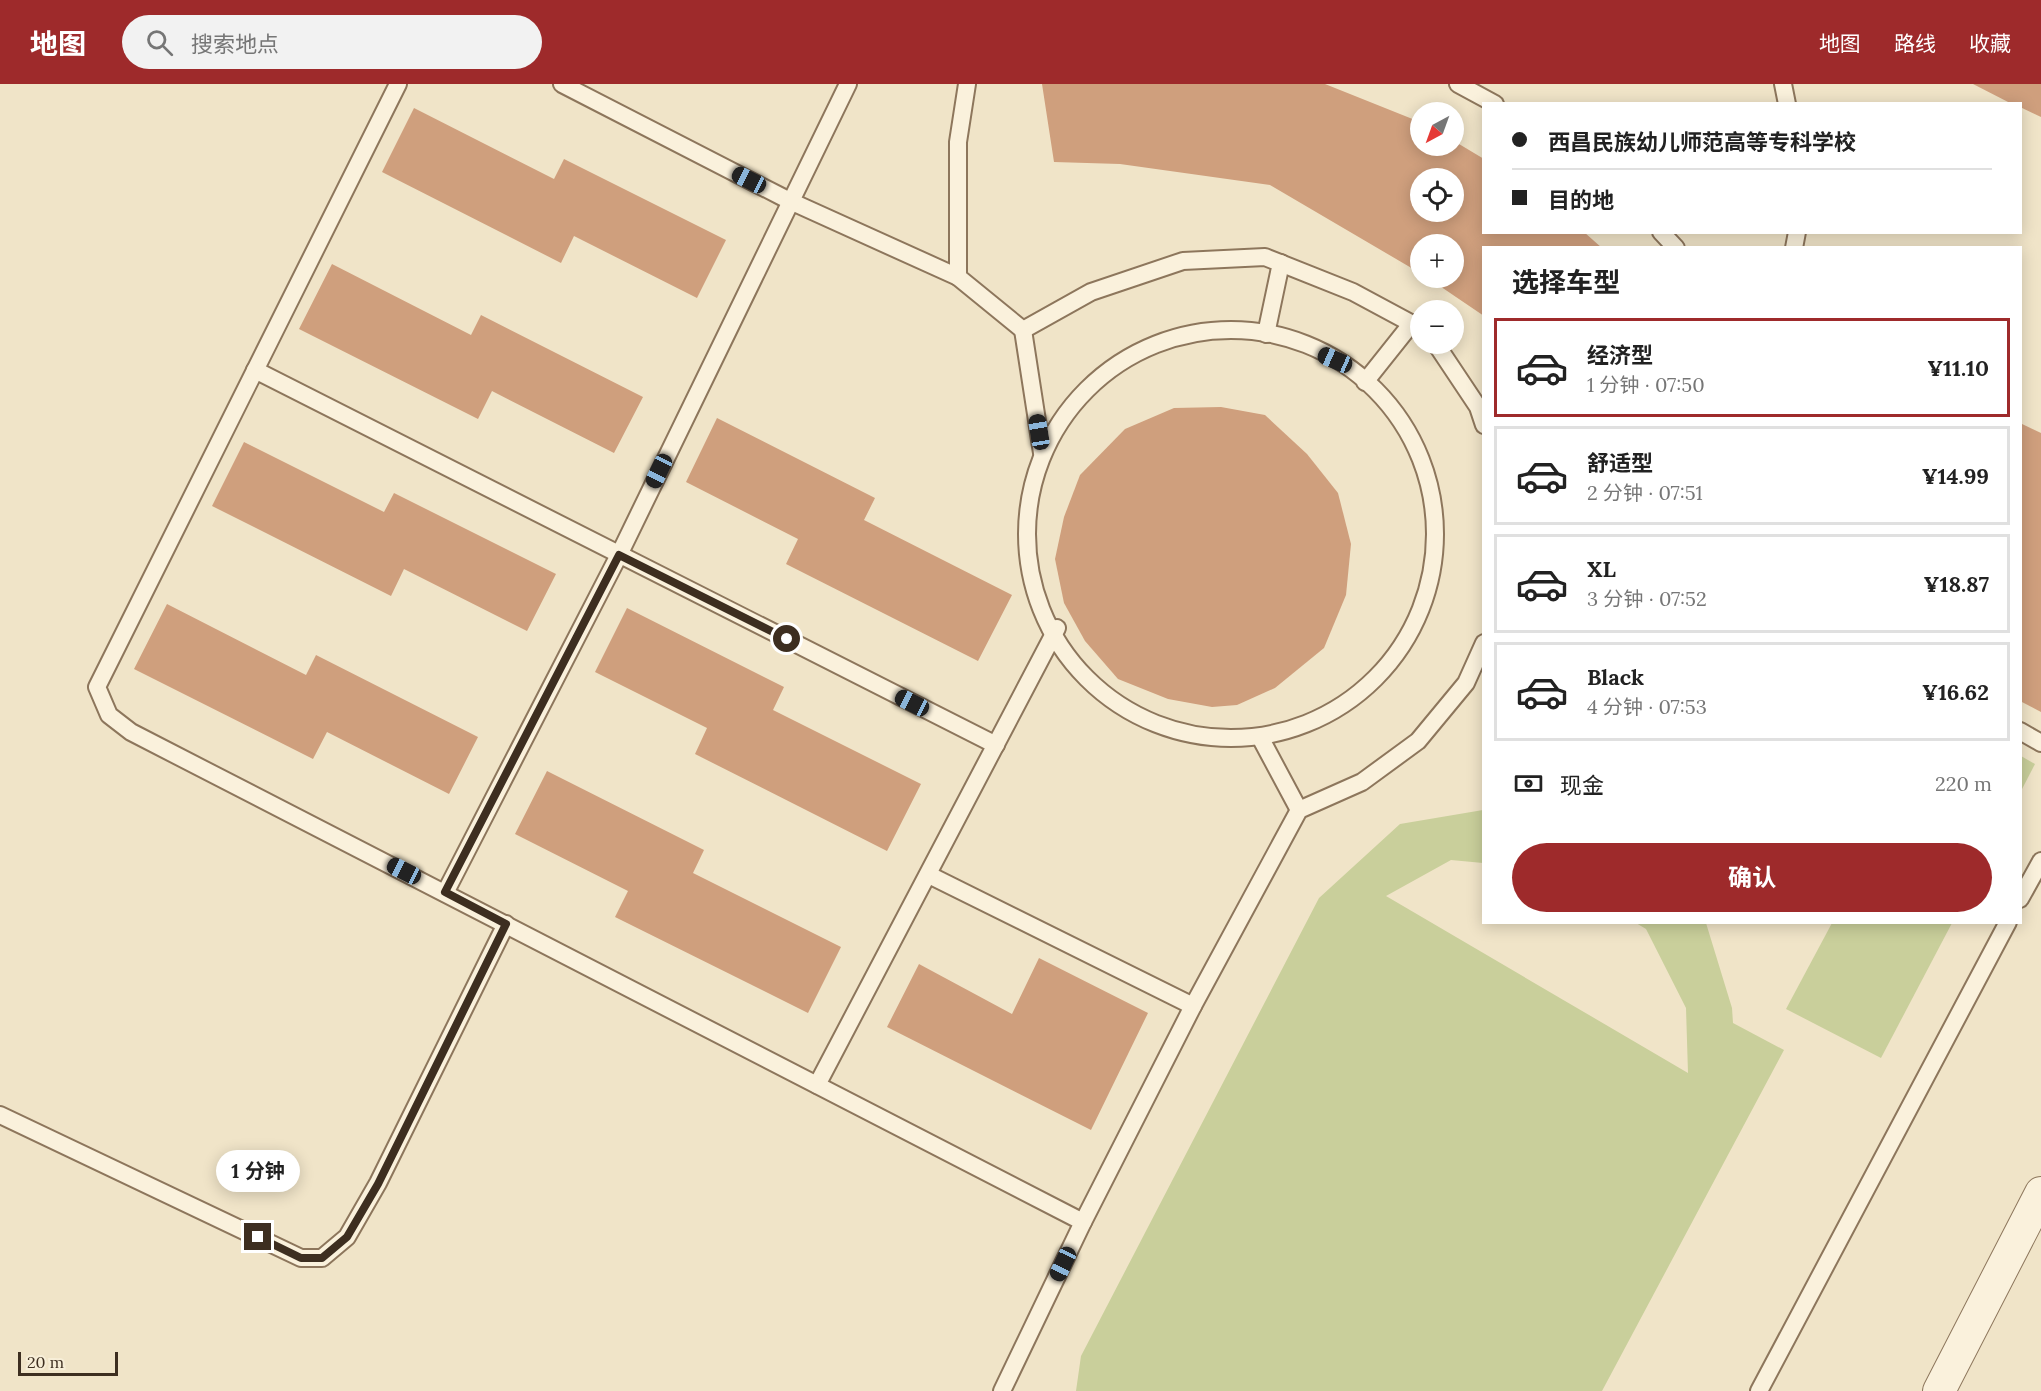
<!DOCTYPE html>
<html lang="zh">
<head>
<meta charset="utf-8">
<style>
  body { margin:0; font-family:Lora,"Noto Sans SC",serif; background:#f2f2f2; color:#222; height:100vh; display:flex; flex-direction:column; font-size:22px; white-space:nowrap }
  * { box-sizing:border-box; margin:0 }
  p { font-size:20px; color:#767676 }
  .icon { flex:none; width:33px; height:33px; fill:none; stroke:currentColor; stroke-width:2; stroke-linecap:round; stroke-linejoin:round }
  .map { position:relative; flex:1; overflow:hidden }
  .panel { position:absolute; left:1482px; top:162px; width:540px; height:678px; display:flex; flex-direction:column; background:#fff; border-radius:0px; box-shadow:0 3px 15px #0003 }
  .panel>* { flex:none }
  .banner { position:absolute; left:1482px; top:18px; width:540px; height:132px; border-radius:0px; box-shadow:0 3px 15px #0003; display:grid; align-content:center; height:132px; padding:0 30px; background:#fff }
  .needle { width:39px; rotate:221deg }
  .buttons { position:absolute; left:1410px; top:18px; display:grid; gap:12px }
  .buttons a { display:grid; place-items:center; width:54px; height:54px; border-radius:50%; background:#fff; box-shadow:0 3px 15px #0003; font-size:30px }
  .scale { position:absolute; left:18px; bottom:15px; width:100px; box-sizing:border-box; padding-left:6px; border:3px solid #3d2e20; border-top:0; font-size:16px; line-height:21px; white-space:nowrap; color:#3d2e20; -webkit-text-stroke:4px #f7eed8; paint-order:stroke }
  .end { position:absolute; width:27px; height:27px; margin:-14px; border:8px solid #3d2e20; background:#fff; box-shadow:0 0 0 3px #fff }
  .from { border-radius:50% }
  .bubble { position:absolute; height:42px; border-radius:21px; background:#fff; box-shadow:0 3px 15px #0003; font-size:20px; font-weight:700; line-height:42px; text-align:center }
  .car { position:absolute; width:18px; height:36px; margin:-18px -9px; border-radius:8px; box-shadow:0 0 4px 2px #0007; background:linear-gradient(#222 24%,#8ab4d8 0 40%,#222 0 76%,#8ab4d8 0 86%,#222 0) }
  .banner b { display:flex; align-items:center; gap:21px; height:57px; font-size:22px }
  .banner b+b { border-top:2px solid #e0e0e0 }
  .banner i { width:15px; height:15px; background:#222 }
  ul { padding:0; list-style:none }
  li { display:flex; align-items:center; gap:18px; height:99px; margin:0 12px 9px; padding:0 18px; border:3px solid #e0e0e0; border-radius:0px }
  li div { flex:1 }
  li b { display:block; font-size:22px }
  li em { font-style:normal; font-weight:700 }
  li.selected { border-color:#9e2a2b }
  li>.icon { width:54px; height:54px; stroke-width:1.5 }
  h2 { padding:0 30px; font-size:27px; line-height:72px }
  .pay { display:flex; align-items:center; gap:15px; height:66px; padding:0 30px; font-size:22px }
  .pay p { margin-inline-start:auto }
  .cta { display:flex; gap:12px; margin-top:auto; padding:12px 30px }
  .cta a { flex:1; height:69px; border-radius:36px; background:#9e2a2b; color:#fff; font-size:24px; font-weight:700; line-height:69px; text-align:center }
  header { display:flex; align-items:center; gap:36px; box-sizing:border-box; height:84px; padding:0 30px; background:#9e2a2b; color:#fff }
  header strong { font-size:28px }
  nav { display:flex; gap:33px; margin-inline-start:auto; font-size:21px }
  .search { width:420px; height:54px; background:#f2f2f2; display:flex; align-items:center; gap:15px; box-sizing:border-box; padding:0 21px; border-radius:33px; color:#767676; font-size:22px }
  .map>svg:first-child { display:block }
</style>
</head>
<body>
<header>
<strong>地图</strong>
<div class="search"><svg class="icon" aria-label="search" viewBox="0 0 24 24"><circle cx="10" cy="10" r="6"/><path d="M15 15l6 6"/></svg>搜索地点</div>
<nav><a>地图</a><a>路线</a><a>收藏</a></nav>
</header>
<div class="map">
<svg width="2041" height="1307" viewBox="0 0 2041 1307">
  <rect width="100%" height="100%" fill="#f0e4c8"/>
  <g fill="#c9cf9b">
    <path d="M2021 672 2035 680 2021 707Z"/>
    <path d="M1483 726V779L1451 776 1386 812 1688 989 1686 924 1646 845 1636 839H1706L1732 924 1733 939 1784 966 1602 1307H1076L1081 1272 1319 814 1400 740Z"/>
    <path d="M1832 839H1952L1881 974 1786 925Z"/>
  </g>
  <g fill="#cf9f7d" fill-rule="evenodd">
    <path d="M1042 0H1325L1420 38V62H1454V57L1484 75V148H1584L1602 164H1484V232L1428 194H1454V160H1420V189L1270 101 1120 80 1054 78ZM1420 94H1454V128H1420Z"/>
    <path d="M1973 0H2041V33L2020 23V20H2012Z"/>
    <path d="M414 24 554 95 564 75 726 156 697 214 574 152 561 179 382 88Z"/>
    <path d="M332 180 471 251 481 231 643 313 614 369 492 307 478 335 299 245Z"/>
    <path d="M1221 323 1265 331 1307 370 1338 409 1351 460 1346 511 1324 564 1275 604 1237 621 1212 623 1168 615 1118 595 1085 557 1064 519 1055 475 1064 433 1080 391 1125 345 1174 324Z"/>
    <path d="M717 334 875 414 864 436 1012 511 978 577 786 480 798 455 686 398Z"/>
    <path d="M2020 339 2041 349V628L2020 617Z"/>
    <path d="M244 358 384 428 394 409 556 490 527 547 404 485 391 512 212 422Z"/>
    <path d="M167 520 306 591 316 571 478 653 449 710 327 648 313 675 134 585Z"/>
    <path d="M627 524 784 603 773 626 921 700 887 767 695 670 707 644 595 588Z"/>
    <path d="M547 687 704 766 693 789 841 863 808 929 615 833 628 807 515 750Z"/>
    <path d="M1039 874 1148 929 1091 1046 887 943 919 880 1012 930Z"/>
  </g>
  <g fill="none" stroke-linecap="round" stroke-linejoin="round">
    <g stroke="#8d765c" stroke-width="20">
      <g id="lane">
        <path d="M398 0 97 603 109 631 131 648 1083 1138"/>
        <path d="M562 0 790 117 958 193"/>
        <path d="M967 0 958 58V193L1023 246 1091 208 1183 177 1265 173 1353 208 1420 244"/>
        <path d="M1458 0 1495 20"/>
        <path d="M1783 0 1787 20"/>
        <path d="M1661 148 1676 164"/>
        <path d="M1794 164 1797 148"/>
        <circle cx="1231" cy="450" r="204"/>
        <path d="M1023 246 1042 369"/>
        <path d="M1266 250 1281 179"/>
        <path d="M1436 260 1478 323 1484 341"/>
        <path d="M255 286 996 661"/>
        <path d="M1365 298 1412 239"/>
        <path d="M2020 647 2041 659"/>
        <path d="M1261 655 1299 726"/>
        <path d="M929 791 1193 922"/>
        <path d="M445 809 619 471 848 0"/>
        <path d="M2020 815 2041 777"/>
        <path d="M817 1001 1057 544"/>
        <path d="M0 1031 301 1174H322L347 1153 378 1099 506 840"/>
        <path d="M1002 1307 1083 1138 1193 922 1299 726 1362 698 1418 657 1466 599 1484 559"/>
        <path d="M1759 1307 2008 838"/>
      </g>
    </g>
    <g stroke="#8d765c" stroke-width="34">
      <path id="street" d="M1939 1307 2041 1109"/>
    </g>
    <use href="#lane" stroke="#faf1dc" stroke-width="16"/>
    <use href="#street" stroke="#faf1dc" stroke-width="32"/>
  </g>
  <g fill="none" stroke-linecap="round" stroke-linejoin="round">
    <path stroke="#3d2e20" stroke-width="8" d="M258 1153 301 1174H322L347 1153 378 1100 506 840 445 808 619 471 787 555"/>
  </g>
</svg>
<div class="buttons">
<a><svg class="needle" viewBox="-14 -14 28 28"><path d="M0-13l5 13h-10z" fill="#e53935"/><path d="M0 13l5-13h-10z" fill="#767676"/></svg></a>
<a><svg class="icon" aria-label="locate" viewBox="0 0 24 24"><circle cx="12" cy="12" r="6"/><path d="M12 2v4M12 18v4M2 12h4M18 12h4"/></svg></a>
<a>+</a>
<a>−</a>
</div>
<div class="scale">20 m</div>
<i class="end from" style="left:787px;top:555px"></i>
<i class="end" style="left:258px;top:1153px"></i>
<div class="bubble" style="left:216px;top:1066px;width:84px">1 分钟</div>
<i class="car" style="left:749px;top:96px;rotate:297deg"></i>
<i class="car" style="left:1335px;top:276px;rotate:294deg"></i>
<i class="car" style="left:1039px;top:348px;rotate:351deg"></i>
<i class="car" style="left:659px;top:387px;rotate:206deg"></i>
<i class="car" style="left:912px;top:619px;rotate:297deg"></i>
<i class="car" style="left:404px;top:787px;rotate:297deg"></i>
<i class="car" style="left:1063px;top:1180px;rotate:205deg"></i>
<div class="banner">
<b><i class="from"></i>西昌民族幼儿师范高等专科学校</b>
<b><i></i>目的地</b>
</div>
<section class="panel">
<h2>选择车型</h2>
<ul>
<li class="selected"><svg class="icon" aria-label="car" viewBox="0 0 24 24"><path d="M5 17H2v-5l4-1 3-4h7l3 4 3 1v5h-3M9 17h6M6 11h13"/><circle cx="7" cy="17" r="2"/><circle cx="17" cy="17" r="2"/></svg><div><b>经济型</b><p>1 分钟 · 07:50</p></div><em>¥11.10</em></li>
<li><svg class="icon" aria-label="car" viewBox="0 0 24 24"><path d="M5 17H2v-5l4-1 3-4h7l3 4 3 1v5h-3M9 17h6M6 11h13"/><circle cx="7" cy="17" r="2"/><circle cx="17" cy="17" r="2"/></svg><div><b>舒适型</b><p>2 分钟 · 07:51</p></div><em>¥14.99</em></li>
<li><svg class="icon" aria-label="car" viewBox="0 0 24 24"><path d="M5 17H2v-5l4-1 3-4h7l3 4 3 1v5h-3M9 17h6M6 11h13"/><circle cx="7" cy="17" r="2"/><circle cx="17" cy="17" r="2"/></svg><div><b>XL</b><p>3 分钟 · 07:52</p></div><em>¥18.87</em></li>
<li><svg class="icon" aria-label="car" viewBox="0 0 24 24"><path d="M5 17H2v-5l4-1 3-4h7l3 4 3 1v5h-3M9 17h6M6 11h13"/><circle cx="7" cy="17" r="2"/><circle cx="17" cy="17" r="2"/></svg><div><b>Black</b><p>4 分钟 · 07:53</p></div><em>¥16.62</em></li>
</ul>
<div class="pay"><svg class="icon" aria-label="cash" viewBox="0 0 24 24"><path d="M3 7h18v10H3z"/><circle cx="12" cy="12" r="2"/></svg>现金<p>220 m</p></div>
<div class="cta"><a>确认</a></div>
</section>
</div>
</body>
</html>
